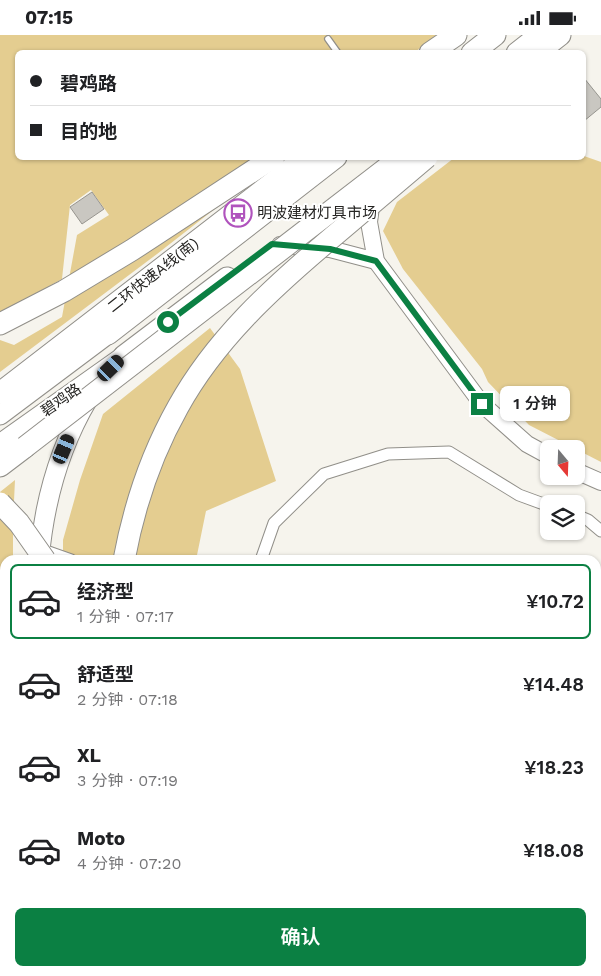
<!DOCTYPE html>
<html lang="zh">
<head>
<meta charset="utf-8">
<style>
  body { margin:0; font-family:"Work Sans","Noto Sans SC",sans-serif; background:#f2f2f2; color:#202124; height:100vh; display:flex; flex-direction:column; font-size:19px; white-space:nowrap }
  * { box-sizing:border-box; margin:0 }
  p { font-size:16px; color:#757577 }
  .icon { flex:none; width:28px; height:28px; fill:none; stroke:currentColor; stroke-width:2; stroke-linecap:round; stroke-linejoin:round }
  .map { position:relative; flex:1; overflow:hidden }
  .sheet { position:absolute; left:0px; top:520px; width:601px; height:421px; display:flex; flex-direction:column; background:#fff; border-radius:15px 15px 0 0; box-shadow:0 1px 4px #0004 }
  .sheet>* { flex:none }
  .top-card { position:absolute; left:15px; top:15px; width:571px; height:110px; border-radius:8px; box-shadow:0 1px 4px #0004; display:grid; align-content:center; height:110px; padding:0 15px; background:#fff }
  .needle { width:32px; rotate:161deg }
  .tools { position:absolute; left:540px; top:405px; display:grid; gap:10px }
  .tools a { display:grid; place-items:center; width:45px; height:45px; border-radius:8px; background:#fff; box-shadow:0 1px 4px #0004; font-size:25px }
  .end { position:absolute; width:22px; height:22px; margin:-11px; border:6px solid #0b8043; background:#fff; box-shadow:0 0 0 2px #fff }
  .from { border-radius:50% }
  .bubble { position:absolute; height:35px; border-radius:8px; background:#fff; box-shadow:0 1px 4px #0004; font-size:16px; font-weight:600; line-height:35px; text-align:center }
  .car { position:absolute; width:15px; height:30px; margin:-15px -8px; border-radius:6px; box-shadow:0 0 4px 1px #0007; background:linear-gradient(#222 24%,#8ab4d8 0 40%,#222 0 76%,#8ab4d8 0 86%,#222 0) }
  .top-card b { display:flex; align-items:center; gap:18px; height:48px; font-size:19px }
  .top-card b+b { border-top:1px solid #e0e0e0 }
  .top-card i { width:12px; height:12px; background:#202124 }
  ul { padding:9px 0 0; list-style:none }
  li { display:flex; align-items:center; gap:15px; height:75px; margin:0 10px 8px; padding:0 5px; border:2px solid transparent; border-radius:8px }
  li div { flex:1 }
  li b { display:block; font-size:19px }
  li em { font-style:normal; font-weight:600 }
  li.on { border-color:#0b8043 }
  li>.icon { width:45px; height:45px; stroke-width:1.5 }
  .button { display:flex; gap:10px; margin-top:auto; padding:10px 15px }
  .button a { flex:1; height:58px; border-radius:8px; background:#0b8043; color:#fff; font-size:20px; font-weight:600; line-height:58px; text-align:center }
  .status { display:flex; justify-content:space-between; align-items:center; height:35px; padding:0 25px; background:#fff; direction:ltr }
  .status svg { height:14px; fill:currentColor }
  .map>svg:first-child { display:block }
</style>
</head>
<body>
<div class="status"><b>07:15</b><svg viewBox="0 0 49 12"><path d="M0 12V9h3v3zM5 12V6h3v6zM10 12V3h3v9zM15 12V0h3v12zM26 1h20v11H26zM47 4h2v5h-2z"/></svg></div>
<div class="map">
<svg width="601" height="941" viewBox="0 0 601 941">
  <rect width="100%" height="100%" fill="#f6f4ed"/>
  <g fill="#e4cd90">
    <path d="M0 0H436L414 18H18V122L280 123 157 219 0 337V305L14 310 62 282 77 200 109 180 91 155 70 170 62 244 0 278Z"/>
    <path d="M584 121 601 127V427L529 390 488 347 482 334 403 234 383 196 397 167 454 123 584 122Z"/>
    <path d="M210 293 240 334 276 446 206 476 196 525H63V505L80 445 103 379Z"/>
    <path d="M15 445 13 487V525H5V678L0 670V457Z"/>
    <path d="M0 849 5 860V903L0 897Z"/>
    <path d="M159 936H276L258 941H158Z"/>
  </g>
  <g fill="#c9c7c1" stroke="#97958f">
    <path d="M584 43 601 64V72L584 86Z"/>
    <path d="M92 157 104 174 82 189 70 172Z"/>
    <path d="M601 541V599L596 600V542Z"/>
    <path d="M601 699V717L596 700Z"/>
  </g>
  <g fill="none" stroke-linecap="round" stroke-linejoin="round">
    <g stroke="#918f89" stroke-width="8">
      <path id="lane" d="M328 4 338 18"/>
    </g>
    <g stroke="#918f89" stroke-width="13">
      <g id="street">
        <path d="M576 480 588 485 601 496"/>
        <path d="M40 514 71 525"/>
        <path d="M261 525 274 488 324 439 388 419 449 417 519 460 549 471"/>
        <path d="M596 801 601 799"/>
      </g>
    </g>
    <g stroke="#918f89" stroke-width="18">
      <g id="secondary">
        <path d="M372 164 369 187 376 226 482 369 527 409 549 421"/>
        <path d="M280 210 330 214 376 226"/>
        <path d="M576 436 601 447"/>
      </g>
    </g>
    <g stroke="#918f89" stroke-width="21">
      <g id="primary">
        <path d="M0 380 108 299"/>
        <path d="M0 409 124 321"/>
        <path d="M39 525C44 468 59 413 88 364"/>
        <path d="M0 726 5 734"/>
        <path d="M0 780 5 789"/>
        <path d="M0 914 5 919"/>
        <path d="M20 936 24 941"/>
        <path d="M72 936 74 941"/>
        <path d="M101 936 103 941"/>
      </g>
    </g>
    <g stroke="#918f89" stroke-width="23">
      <g id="highway">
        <path d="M430 18 456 0"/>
        <path d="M472 18 495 0"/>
        <path d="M517 18 540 0"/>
        <path d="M537 18 560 0"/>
        <path d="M0 289 64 256 132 215 274 122"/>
        <path d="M108 299 336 122"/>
        <path d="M124 321 227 243"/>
        <path d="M0 358 306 122"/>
        <path d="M0 431 25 412"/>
        <path d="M125 936V941"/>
      </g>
    </g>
    <use href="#lane" stroke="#fff" stroke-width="5.5"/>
    <use href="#street" stroke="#fff" stroke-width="11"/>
    <use href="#secondary" stroke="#fff" stroke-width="16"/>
    <use href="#primary" stroke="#fff" stroke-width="19"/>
    <use href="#highway" stroke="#fff" stroke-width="21"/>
    <g stroke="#82817c" stroke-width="5.5">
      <g id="rail">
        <path d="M596 903 601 902"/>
        <path d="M596 915 601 914"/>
        <path d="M596 924 601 923"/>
        <path d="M459 941 476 936"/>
        <path d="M502 941 520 936"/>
        <path d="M534 941 552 936"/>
        <path d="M583 941 601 936"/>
      </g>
    </g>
    <use href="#rail" stroke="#fff" stroke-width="4" stroke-dasharray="11" stroke-linecap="butt"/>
    <g stroke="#918f89" stroke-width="23" stroke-linecap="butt">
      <g id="highway-bridge">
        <path d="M25 412 401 122"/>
        <path d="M0 468 19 488 45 525"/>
        <path d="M124 525C134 471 151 420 178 372 215 305 271 254 329 205 362 177 394 150 427 122"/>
      </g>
    </g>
    <use href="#highway-bridge" stroke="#fff" stroke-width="21"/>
  </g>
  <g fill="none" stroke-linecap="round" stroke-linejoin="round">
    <path stroke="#0b8043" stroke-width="6" d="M168 287 272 209 330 214 376 226 482 369"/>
  </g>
  <defs>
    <g id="bus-ring" transform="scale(1.4375)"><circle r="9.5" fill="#fff" stroke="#b053bd" stroke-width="1.5"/><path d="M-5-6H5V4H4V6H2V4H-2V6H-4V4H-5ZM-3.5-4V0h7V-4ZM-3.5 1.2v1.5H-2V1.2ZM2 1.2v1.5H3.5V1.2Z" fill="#b053bd"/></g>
  </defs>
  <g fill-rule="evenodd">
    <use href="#bus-ring" x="238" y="178"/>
  </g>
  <g text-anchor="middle" stroke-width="4" stroke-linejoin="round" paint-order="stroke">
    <g font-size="15" fill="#252422" stroke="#fff" text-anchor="start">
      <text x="257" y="183">明波建材灯具市场</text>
    </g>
    <g font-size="15" fill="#252422" stroke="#fff">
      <text transform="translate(153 240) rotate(-38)" y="5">二环快速A线(南)</text>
      <text transform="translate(61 365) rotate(-35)" y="5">碧鸡路</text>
    </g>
  </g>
</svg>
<div class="tools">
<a><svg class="needle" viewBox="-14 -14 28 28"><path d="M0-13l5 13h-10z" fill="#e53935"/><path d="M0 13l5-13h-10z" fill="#757577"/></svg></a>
<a><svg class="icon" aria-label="layers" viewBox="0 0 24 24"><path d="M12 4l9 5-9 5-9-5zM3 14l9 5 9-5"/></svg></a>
</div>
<i class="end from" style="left:168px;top:287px"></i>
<i class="end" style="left:482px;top:369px"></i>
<div class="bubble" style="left:500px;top:351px;width:70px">1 分钟</div>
<i class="car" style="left:111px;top:333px;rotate:46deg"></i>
<i class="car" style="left:64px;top:414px;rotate:23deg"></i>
<div class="top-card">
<b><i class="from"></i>碧鸡路</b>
<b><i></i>目的地</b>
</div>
<section class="sheet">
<ul>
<li class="on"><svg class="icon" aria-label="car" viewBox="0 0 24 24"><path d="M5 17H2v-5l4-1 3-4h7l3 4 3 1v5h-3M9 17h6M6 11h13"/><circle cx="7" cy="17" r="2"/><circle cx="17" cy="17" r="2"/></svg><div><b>经济型</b><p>1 分钟 · 07:17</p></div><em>¥10.72</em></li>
<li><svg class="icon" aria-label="car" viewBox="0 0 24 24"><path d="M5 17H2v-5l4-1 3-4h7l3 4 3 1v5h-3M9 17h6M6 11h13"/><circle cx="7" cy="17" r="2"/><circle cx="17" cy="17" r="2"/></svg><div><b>舒适型</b><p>2 分钟 · 07:18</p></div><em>¥14.48</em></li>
<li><svg class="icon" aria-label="car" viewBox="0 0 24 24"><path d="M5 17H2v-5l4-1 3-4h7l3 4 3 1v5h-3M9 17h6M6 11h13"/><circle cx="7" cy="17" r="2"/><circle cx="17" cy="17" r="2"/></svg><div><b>XL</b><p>3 分钟 · 07:19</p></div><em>¥18.23</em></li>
<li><svg class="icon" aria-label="car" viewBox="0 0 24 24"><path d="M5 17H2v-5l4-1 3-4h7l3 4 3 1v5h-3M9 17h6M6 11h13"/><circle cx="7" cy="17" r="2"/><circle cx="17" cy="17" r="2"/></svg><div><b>Moto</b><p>4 分钟 · 07:20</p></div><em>¥18.08</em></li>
</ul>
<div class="button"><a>确认</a></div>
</section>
</div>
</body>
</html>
